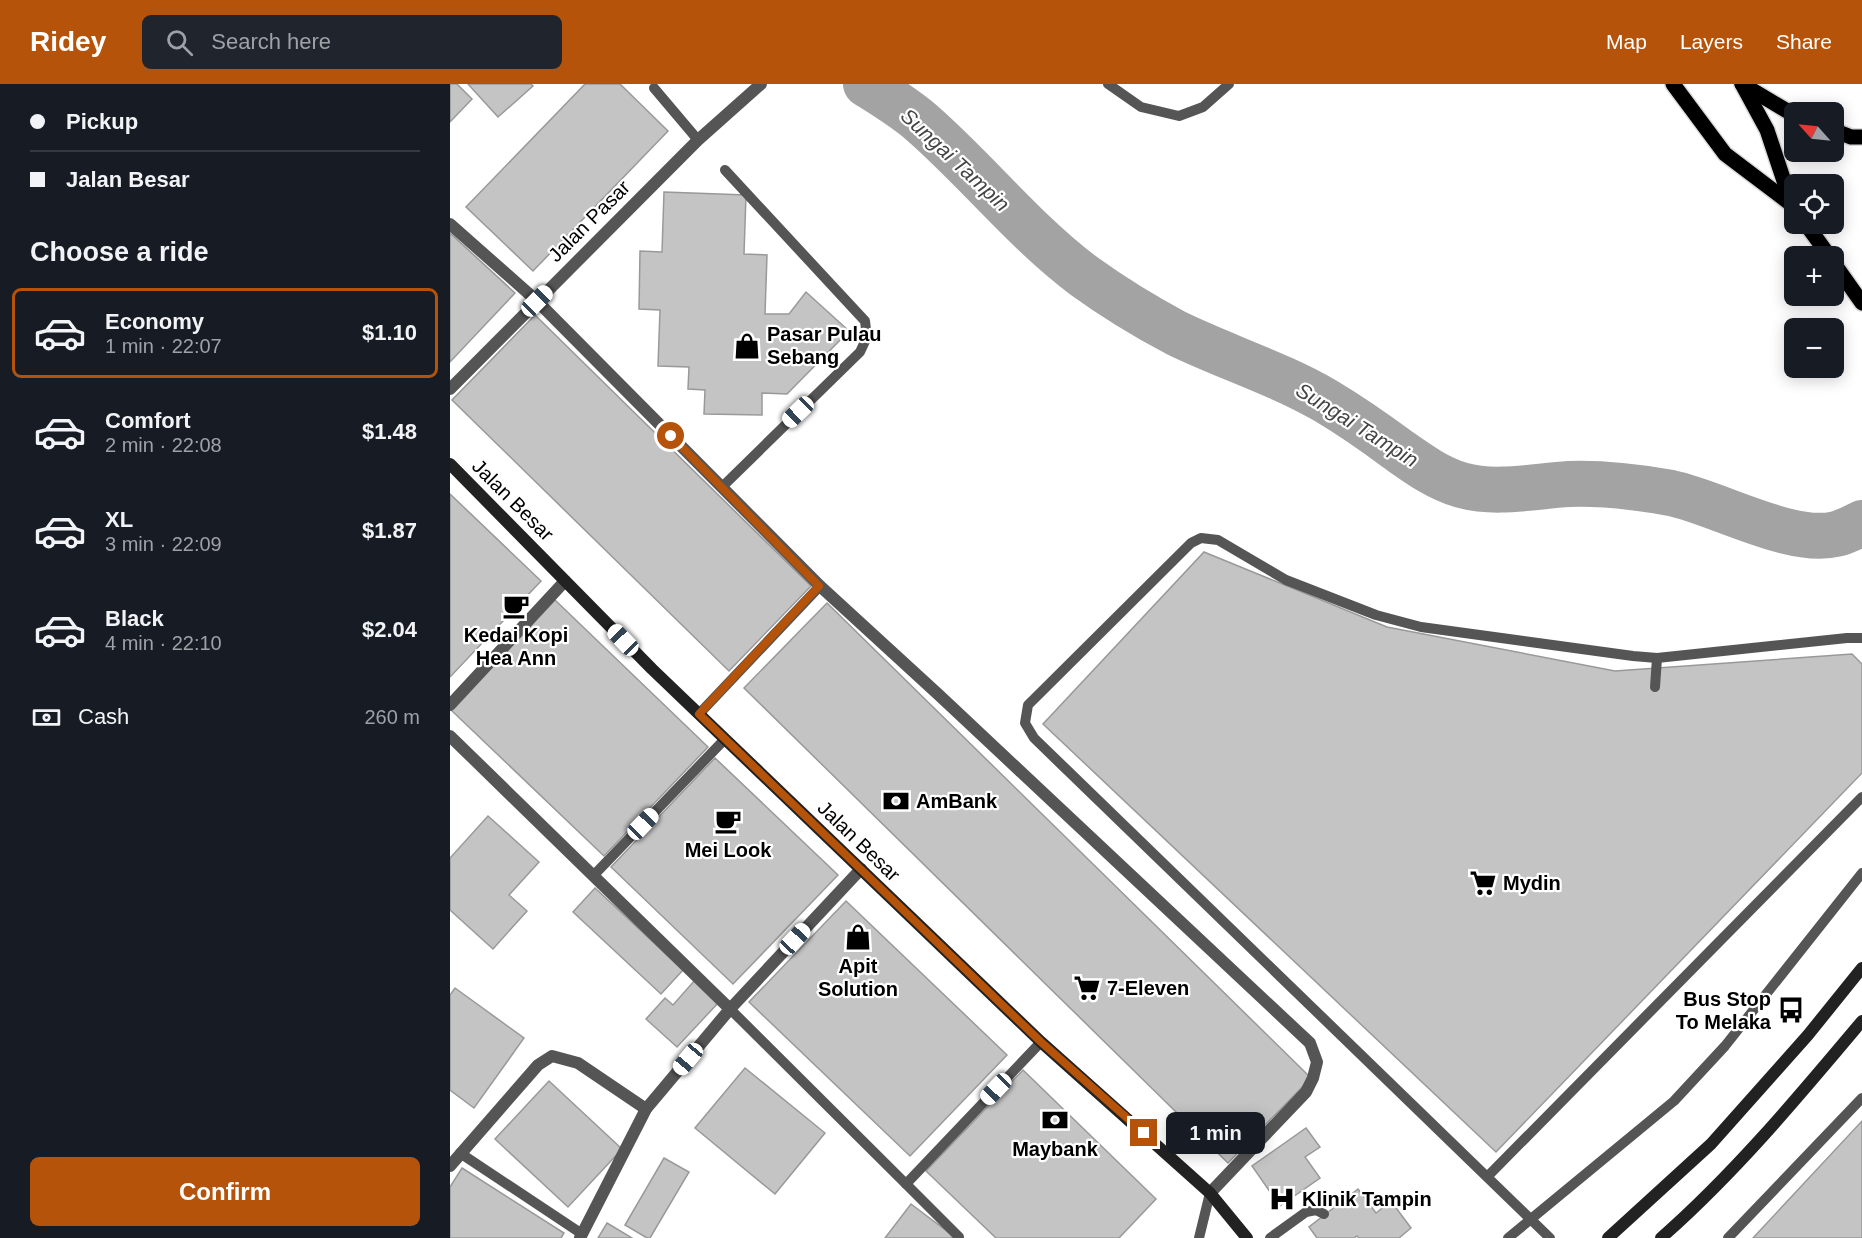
<!DOCTYPE html>
<html lang="en">
<head>
<meta charset="utf-8">
<style>
  body { margin:0; font-family:Helvetica,sans-serif; background:#20242c; color:#f1f3f6; height:100vh; display:flex; flex-direction:column; font-size:22px; white-space:nowrap }
  * { box-sizing:border-box; margin:0 }
  p { font-size:20px; color:#9ea1a6 }
  .icon { flex:none; width:33px; height:33px; fill:none; stroke:currentColor; stroke-width:2; stroke-linecap:round; stroke-linejoin:round }
  .map { position:relative; flex:1; overflow:hidden }
  .panel { display:flex; flex-direction:column; background:#171b24; width:450px }
  .panel>* { flex:none }
  .hud { display:grid; align-content:center; height:132px; padding:0 30px; background:#171b24 }
  .needle { width:39px; rotate:297deg }
  .controls { position:absolute; left:1334px; top:18px; display:grid; gap:12px }
  .controls a { display:grid; place-items:center; width:60px; height:60px; border-radius:9px; background:#171b24; box-shadow:0 3px 15px #0003; font-size:30px }
  .end { position:absolute; width:27px; height:27px; margin:-14px; border:8px solid #b45309; background:#fff; box-shadow:0 0 0 3px #fff }
  .from { border-radius:50% }
  .bubble { position:absolute; height:42px; border-radius:9px; background:#171b24; box-shadow:0 3px 15px #0003; font-size:20px; font-weight:700; line-height:42px; text-align:center }
  .car { position:absolute; width:18px; height:36px; margin:-18px -9px; border-radius:8px; box-shadow:0 0 4px 2px #0007; background:linear-gradient(#fff 24%,#345 0 40%,#fff 0 76%,#345 0 86%,#fff 0) }
  .hud b { display:flex; align-items:center; gap:21px; height:57px; font-size:22px }
  .hud b+b { border-top:2px solid #363941 }
  .hud i { width:15px; height:15px; background:#f1f3f6 }
  ul { padding:0; list-style:none }
  li { display:flex; align-items:center; gap:18px; height:90px; margin:0 12px 9px; padding:0 18px; border:3px solid transparent; border-radius:9px }
  li div { flex:1 }
  li b { display:block; font-size:22px }
  li em { font-style:normal; font-weight:700 }
  li.selected { border-color:#b45309 }
  li>.icon { width:54px; height:54px; stroke-width:1.5 }
  h2 { padding:0 30px; font-size:27px; line-height:72px }
  .pay { display:flex; align-items:center; gap:15px; height:66px; padding:0 30px; font-size:22px }
  .pay p { margin-inline-start:auto }
  .primary-button { display:flex; gap:12px; margin-top:auto; padding:12px 30px }
  .primary-button a { flex:1; height:69px; border-radius:9px; background:#b45309; color:#fff; font-size:24px; font-weight:700; line-height:69px; text-align:center }
  header { display:flex; align-items:center; gap:36px; box-sizing:border-box; height:84px; padding:0 30px; background:#b45309; color:#fff }
  header strong { font-size:28px }
  nav { display:flex; gap:33px; margin-inline-start:auto; font-size:21px }
  .search { width:420px; height:54px; background:#20242c; display:flex; align-items:center; gap:15px; box-sizing:border-box; padding:0 21px; border-radius:9px; color:#9ea1a6; font-size:22px }
  main { display:flex; flex:1; min-height:0 }
  .map>svg:first-child { display:block }
</style>
</head>
<body>
<header>
<strong>Ridey</strong>
<div class="search"><svg class="icon" aria-label="search" viewBox="0 0 24 24"><circle cx="10" cy="10" r="6"/><path d="M15 15l6 6"/></svg>Search here</div>
<nav><a>Map</a><a>Layers</a><a>Share</a></nav>
</header>
<main>
<section class="panel">
<div class="hud">
<b><i class="from"></i>Pickup</b>
<b><i></i>Jalan Besar</b>
</div>
<h2>Choose a ride</h2>
<ul>
<li class="selected"><svg class="icon" aria-label="car" viewBox="0 0 24 24"><path d="M5 17H2v-5l4-1 3-4h7l3 4 3 1v5h-3M9 17h6M6 11h13"/><circle cx="7" cy="17" r="2"/><circle cx="17" cy="17" r="2"/></svg><div><b>Economy</b><p>1 min · 22:07</p></div><em>$1.10</em></li>
<li><svg class="icon" aria-label="car" viewBox="0 0 24 24"><path d="M5 17H2v-5l4-1 3-4h7l3 4 3 1v5h-3M9 17h6M6 11h13"/><circle cx="7" cy="17" r="2"/><circle cx="17" cy="17" r="2"/></svg><div><b>Comfort</b><p>2 min · 22:08</p></div><em>$1.48</em></li>
<li><svg class="icon" aria-label="car" viewBox="0 0 24 24"><path d="M5 17H2v-5l4-1 3-4h7l3 4 3 1v5h-3M9 17h6M6 11h13"/><circle cx="7" cy="17" r="2"/><circle cx="17" cy="17" r="2"/></svg><div><b>XL</b><p>3 min · 22:09</p></div><em>$1.87</em></li>
<li><svg class="icon" aria-label="car" viewBox="0 0 24 24"><path d="M5 17H2v-5l4-1 3-4h7l3 4 3 1v5h-3M9 17h6M6 11h13"/><circle cx="7" cy="17" r="2"/><circle cx="17" cy="17" r="2"/></svg><div><b>Black</b><p>4 min · 22:10</p></div><em>$2.04</em></li>
</ul>
<div class="pay"><svg class="icon" aria-label="cash" viewBox="0 0 24 24"><path d="M3 7h18v10H3z"/><circle cx="12" cy="12" r="2"/></svg>Cash<p>260 m</p></div>
<div class="primary-button"><a>Confirm</a></div>
</section>
<div class="map">
<svg width="1412" height="1154" viewBox="0 0 1412 1154">
  <rect width="100%" height="100%" fill="#fff"/>
  <g fill="none" stroke-linecap="round" stroke-linejoin="round">
    <path stroke="#a3a3a3" stroke-width="46" d="M416 0C435 12 455 24 472 39 528 88 574 147 634 192 663 213 694 232 726 249 775 273 828 289 876 317 901 332 924 348 947 365 967 379 987 394 1011 401 1046 411 1084 402 1119 400 1153 399 1188 403 1221 409 1268 419 1341 461 1386 450 1395 448 1404 443 1412 439"/>
  </g>
  <g fill="#c4c4c4" stroke="#999" stroke-width="1.5">
    <path d="M0 0H7L22 15 0 38Z"/>
    <path d="M18 0H81L83 2 48 33Z"/>
    <path d="M135 0H170L218 47 83 187 16 123Z"/>
    <path d="M214 108 296 111 294 170 317 171 315 230H339L356 208 399 247 337 310 312 309V331L254 330 255 306 238 305 239 283 208 282 210 226 189 225 190 167 212 168Z"/>
    <path d="M0 149 65 209 0 278Z"/>
    <path d="M85 231 361 502 279 587 2 316Z"/>
    <path d="M0 410 91 497 0 593Z"/>
    <path d="M754 468 937 543 1165 587 1402 570 1412 580V689L1046 1068 593 640Z"/>
    <path d="M105 516 258 663 154 772 1 626Z"/>
    <path d="M377 519 861 994 778 1079 294 604Z"/>
    <path d="M265 674 388 791 283 900 161 783Z"/>
    <path d="M38 732 89 778 59 811 77 827 43 865 0 826V774Z"/>
    <path d="M145 804 233 886 211 910 123 828Z"/>
    <path d="M396 817 557 971 460 1072 299 918Z"/>
    <path d="M245 896 269 918 227 963 196 935 215 914 223 921Z"/>
    <path d="M5 904 74 954 24 1024 0 1006V911Z"/>
    <path d="M295 984 375 1049 325 1110 245 1044Z"/>
    <path d="M573 986 706 1115 669 1154H546L476 1087Z"/>
    <path d="M99 997 172 1065 118 1123 45 1055Z"/>
    <path d="M1412 1037V1154H1303Z"/>
    <path d="M856 1044 870 1063 855 1073 870 1094 830 1122 802 1082Z"/>
    <path d="M214 1074 239 1088 200 1154H197L175 1141Z"/>
    <path d="M12 1084 114 1149 111 1154H0V1103Z"/>
    <path d="M908 1105 926 1129 941 1117 961 1144 949 1154H909L907 1152 904 1154H867L859 1143Z"/>
    <path d="M461 1120 506 1154H435Z"/>
    <path d="M157 1139 182 1154H148Z"/>
  </g>
  <g fill="none" stroke-linecap="round" stroke-linejoin="round">
    <g stroke="#dbdbdb" stroke-width="18">
      <g id="primary">
        <path d="M1223 0 1275 70 1341 120"/>
        <path d="M1292 0 1317 46 1342 121"/>
        <path d="M1292 0 1344 31"/>
        <path d="M1383 46 1401 53H1412"/>
        <path d="M1356 140 1379 172"/>
        <path d="M1383 178 1412 219"/>
      </g>
    </g>
    <g stroke="#555" stroke-width="10">
      <path d="M658 0 691 23 729 32 753 23 779 0"/>
      <path d="M204 4 248 56"/>
      <path d="M272 403 410 268 417 253 415 237 275 86"/>
      <path d="M1205 603 1207 574"/>
      <path d="M249 630 370 502"/>
      <path d="M143 792 275 655"/>
      <path d="M280 925 456 1100 591 958"/>
      <path d="M10 1069 132 1150"/>
      <path d="M1038 1092 1412 713"/>
      <path d="M456 1100 509 1153"/>
      <path d="M749 1154 760 1109"/>
      <path d="M820 1154 856 1128 866 1126 874 1130"/>
      <path d="M1058 1154 1224 1017 1275 962 1412 789"/>
      <path d="M1100 1154 584 654 575 639 578 621 741 459 751 454 768 456 836 496 926 531 971 543 1183 572 1207 574 1397 554H1412"/>
      <path d="M1278 1154 1412 1014"/>
    </g>
    <g stroke="#555" stroke-width="12">
      <path d="M0 140 87 217 370 502 490 612 860 959 867 978 863 994 856 1008 760 1109"/>
      <path d="M0 305 248 56 311 0"/>
      <path d="M0 621 115 497"/>
      <path d="M0 652 280 925"/>
      <path d="M0 1082 88 981 102 972 128 979 196 1025"/>
      <path d="M130 1154 196 1025 280 925 411 785"/>
    </g>
    <g stroke="#222" stroke-width="12">
      <path d="M0 380 202 585 591 958 760 1109 797 1154"/>
      <path d="M1158 1154 1261 1060 1358 951 1412 884"/>
      <path d="M1211 1154C1285 1089 1349 1012 1412 937"/>
    </g>
    <use href="#primary" stroke="#000" stroke-width="15"/>
  </g>
  <g fill="none" stroke-linecap="round" stroke-linejoin="round">
    <path stroke="#b45309" stroke-width="8" d="M221 352 369 502 249 630 591 958 694 1049"/>
  </g>
  <defs>
    <g id="shop-bare" transform="scale(2.07)"><path d="M-5-2.5h2.3a2.7 3.5 0 0 1 5.4 0H5L5.5 6h-11ZM-1.5-2.5h3a1.5 2.3 0 0 0-3 0Z" fill="#000" stroke="#fff" stroke-width="2.5" paint-order="stroke"/></g>
    <g id="cafe-bare" transform="scale(2.07)"><path d="M-5.5-4.5H6V0H3Q3 3.5 0 3.5H-2.5Q-5.5 3.5-5.5 0ZM3-3.2v2h1.7v-2ZM-6 4.5H4V6H-6Z" fill="#000" stroke="#fff" stroke-width="2.5" paint-order="stroke"/></g>
    <g id="bank-bare" transform="scale(2.07)"><path d="M-6-4H6V4H-6ZM0-2.3a2.3 2.3 0 1 0 0 4.6a2.3 2.3 0 1 0 0-4.6Z" fill="#000" stroke="#fff" stroke-width="2.5" paint-order="stroke"/></g>
    <g id="supermarket-bare" transform="scale(2.07)"><path d="M-6-5.5h2.5l.6 2H6L4.5 2H-2.5L-4.4-4H-6ZM-1.5 3.2a1.3 1.3 0 1 0 .1 0ZM3 3.2a1.3 1.3 0 1 0 .1 0Z" fill="#000" stroke="#fff" stroke-width="2.5" paint-order="stroke"/></g>
    <g id="bus-bare" transform="scale(2.07)"><path d="M-5-6H5V4H4V6H2V4H-2V6H-4V4H-5ZM-3.5-4V0h7V-4ZM-3.5 1.2v1.5H-2V1.2ZM2 1.2v1.5H3.5V1.2Z" fill="#000" stroke="#fff" stroke-width="2.5" paint-order="stroke"/></g>
    <g id="hospital-bare" transform="scale(2.07)"><path d="M-5-5h3v3.5h4V-5h3V5h-3V1.5h-4V5h-3Z" fill="#000" stroke="#fff" stroke-width="2.5" paint-order="stroke"/></g>
  </defs>
  <g fill-rule="evenodd">
    <use href="#shop-bare" x="297" y="262"/>
    <use href="#cafe-bare" x="66" y="522"/>
    <use href="#bank-bare" x="446" y="717"/>
    <use href="#cafe-bare" x="278" y="737"/>
    <use href="#supermarket-bare" x="1033" y="799"/>
    <use href="#shop-bare" x="408" y="853"/>
    <use href="#supermarket-bare" x="637" y="904"/>
    <use href="#bus-bare" x="1341" y="926"/>
    <use href="#bank-bare" x="605" y="1036"/>
    <use href="#hospital-bare" x="832" y="1115"/>
  </g>
  <g text-anchor="middle" stroke-width="4.5" stroke-linejoin="round" paint-order="stroke">
    <g font-size="20" fill="#000" stroke="#fff">
      <text transform="translate(139 137) rotate(-45)" y="7">Jalan Pasar</text>
      <text transform="translate(63 416) rotate(45)" y="7">Jalan Besar</text>
      <text transform="translate(409 757) rotate(44)" y="7">Jalan Besar</text>
    </g>
    <g font-size="20" font-weight="bold" fill="#000" stroke="#fff" text-anchor="start">
      <text x="317" y="257">Pasar Pulau<tspan x="317" dy="23">Sebang</tspan></text>
      <text x="66" y="558" text-anchor="middle">Kedai Kopi<tspan x="66" dy="23">Hea Ann</tspan></text>
      <text x="466" y="724">AmBank</text>
      <text x="278" y="773" text-anchor="middle">Mei Look</text>
      <text x="1053" y="806">Mydin</text>
      <text x="408" y="889" text-anchor="middle">Apit<tspan x="408" dy="23">Solution</tspan></text>
      <text x="657" y="911">7-Eleven</text>
      <text x="1321" y="922" text-anchor="end">Bus Stop<tspan x="1321" dy="23">To Melaka</tspan></text>
      <text x="605" y="1072" text-anchor="middle">Maybank</text>
      <text x="852" y="1122">Klinik Tampin</text>
    </g>
    <g font-size="21" font-style="italic" fill="#444" stroke="#fff">
      <text transform="translate(505 76) rotate(43)" y="7">Sungai Tampin</text>
      <text transform="translate(907 341) rotate(32)" y="7">Sungai Tampin</text>
    </g>
  </g>
</svg>
<div class="controls">
<a><svg class="needle" viewBox="-14 -14 28 28"><path d="M0-13l5 13h-10z" fill="#e53935"/><path d="M0 13l5-13h-10z" fill="#9ea1a6"/></svg></a>
<a><svg class="icon" aria-label="locate" viewBox="0 0 24 24"><circle cx="12" cy="12" r="6"/><path d="M12 2v4M12 18v4M2 12h4M18 12h4"/></svg></a>
<a>+</a>
<a>−</a>
</div>
<i class="end from" style="left:221px;top:352px"></i>
<i class="end" style="left:694px;top:1049px"></i>
<div class="bubble" style="left:716px;top:1028px;width:99px">1 min</div>
<i class="car" style="left:87px;top:217px;rotate:45deg"></i>
<i class="car" style="left:348px;top:328px;rotate:226deg"></i>
<i class="car" style="left:173px;top:556px;rotate:316deg"></i>
<i class="car" style="left:193px;top:740px;rotate:44deg"></i>
<i class="car" style="left:345px;top:855px;rotate:43deg"></i>
<i class="car" style="left:238px;top:975px;rotate:220deg"></i>
<i class="car" style="left:546px;top:1005px;rotate:224deg"></i>
</div>
</main>
</body>
</html>
